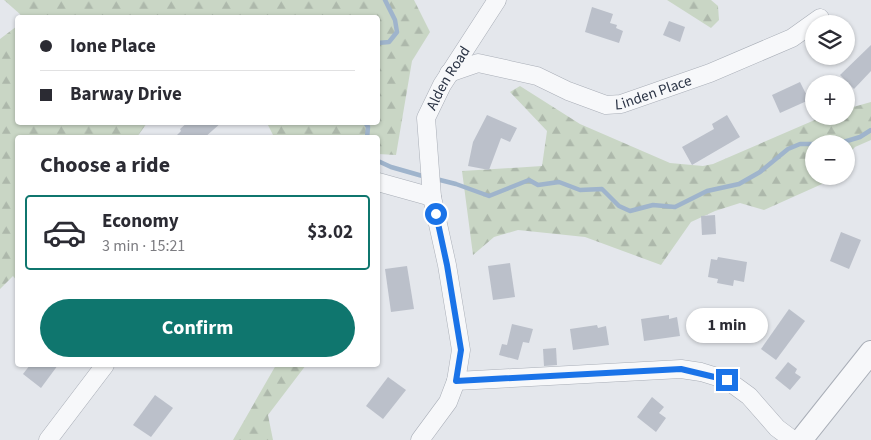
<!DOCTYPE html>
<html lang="en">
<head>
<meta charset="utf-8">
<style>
  body { margin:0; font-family:"Source Sans 3",sans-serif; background:#f2f2f3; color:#2b2b33; height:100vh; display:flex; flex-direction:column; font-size:19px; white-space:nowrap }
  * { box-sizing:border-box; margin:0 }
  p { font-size:16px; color:#7c7c81 }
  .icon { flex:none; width:28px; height:28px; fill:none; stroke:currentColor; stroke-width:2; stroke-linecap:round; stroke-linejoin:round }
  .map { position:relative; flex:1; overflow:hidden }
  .sheet { position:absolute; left:15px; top:135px; width:365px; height:232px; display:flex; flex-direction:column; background:#fff; border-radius:5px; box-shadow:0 1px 4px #0004 }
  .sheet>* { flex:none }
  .hud { position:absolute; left:15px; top:15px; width:365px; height:110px; border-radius:5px; box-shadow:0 1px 4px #0004; display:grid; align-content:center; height:110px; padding:0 25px; background:#fff }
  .buttons { position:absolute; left:805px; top:15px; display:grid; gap:10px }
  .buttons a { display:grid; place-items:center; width:50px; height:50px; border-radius:50%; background:#fff; box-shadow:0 1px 4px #0004; font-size:25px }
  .end { position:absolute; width:22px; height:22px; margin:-11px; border:6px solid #1a73e8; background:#fff; box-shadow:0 0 0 2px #fff }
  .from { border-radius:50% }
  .bubble { position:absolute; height:35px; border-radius:18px; background:#fff; box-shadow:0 1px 4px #0004; font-size:16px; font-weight:700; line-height:35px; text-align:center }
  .hud b { display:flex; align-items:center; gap:18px; height:48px; font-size:19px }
  .hud b+b { border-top:1px solid #e1e1e2 }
  .hud i { width:12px; height:12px; background:#2b2b33 }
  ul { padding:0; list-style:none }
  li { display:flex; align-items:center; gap:15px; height:75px; margin:0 10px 8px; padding:0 15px; border:2px solid transparent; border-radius:5px }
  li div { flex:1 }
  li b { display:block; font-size:19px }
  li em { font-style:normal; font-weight:700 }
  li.on { border-color:#0f766e }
  li>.icon { width:45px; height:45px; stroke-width:1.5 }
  h2 { padding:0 25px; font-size:22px; line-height:60px }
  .primary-button { display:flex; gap:10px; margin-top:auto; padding:10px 25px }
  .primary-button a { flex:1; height:58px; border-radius:30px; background:#0f766e; color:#fff; font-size:20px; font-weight:700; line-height:58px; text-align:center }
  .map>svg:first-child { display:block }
</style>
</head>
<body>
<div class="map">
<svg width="871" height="440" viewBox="0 0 871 440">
  <defs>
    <pattern id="forest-firs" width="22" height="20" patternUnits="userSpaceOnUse" patternTransform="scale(1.25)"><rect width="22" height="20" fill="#c9d6c5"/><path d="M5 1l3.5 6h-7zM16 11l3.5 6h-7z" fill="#adb8ab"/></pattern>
  </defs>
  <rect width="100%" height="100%" fill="#e4e7ec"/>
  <g fill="url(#forest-firs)">
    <path d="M4 0H414L430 32 412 61 396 155 378 154V138L274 137 267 123 378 122V18H21V15Z"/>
    <path d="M667 0H711L718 6 719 20 711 28Z"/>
    <path d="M17 26 18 122 147 123 137 137 18 138 17 281 13 276 0 289V39Z"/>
    <path d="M520 86 580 124 670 163 703 166 713 164 824 116H846V109L871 102V140L855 147 846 157V144H814V176H829L822 184 764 210 740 203 715 211 691 222 661 265 585 237 518 230 494 237 473 255 462 171 542 166 547 131 510 92Z"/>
    <path d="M276 365H306L268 415 273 440H233Z"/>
  </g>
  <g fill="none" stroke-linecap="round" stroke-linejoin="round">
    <g stroke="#9fb4cc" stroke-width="4.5">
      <path d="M378 43 389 42 397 32 395 20 385 0"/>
      <path d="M365 122 368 127 367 138"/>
      <path d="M837 144 860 137 871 130"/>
      <path d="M378 161 391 167 426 177"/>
      <path d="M436 179 456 184 489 196 529 180 538 185 559 182 580 190 602 189 619 206 630 211 653 205 675 207 707 191 739 184 760 172 788 149 800 144H814"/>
    </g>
  </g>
  <g fill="#bbc0ca">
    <path d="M592 7 613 14 610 23 617 25 616 28 623 31 619 43 585 32Z"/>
    <path d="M669 21 685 27 680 42 663 35Z"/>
    <path d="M871 45V71L854 89 840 75Z"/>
    <path d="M800 82 809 100 780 113 772 95Z"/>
    <path d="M487 115 517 128 510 142 501 138 489 170 468 166 473 142Z"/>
    <path d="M727 115 740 137 692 165 682 147 714 129 712 124Z"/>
    <path d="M188 122H222L204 138H174L181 131 180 129Z"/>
    <path d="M715 215 716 234 702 235 701 216Z"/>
    <path d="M841 232 861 240 849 269 830 261Z"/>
    <path d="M718 257 747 262 744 282 734 280 733 286 717 283 718 279 708 277 711 259 717 260Z"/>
    <path d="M510 263 515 297 493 300 488 266Z"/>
    <path d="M407 266 414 309 391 312 385 269Z"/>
    <path d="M789 309 805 321 776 360 761 349Z"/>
    <path d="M669 315V319L677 317 680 336 644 341 641 319Z"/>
    <path d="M512 324 533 329 529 343 523 342 518 360 499 355 502 344 507 345Z"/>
    <path d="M597 325 598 328 606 326 609 345 573 350 570 329Z"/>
    <path d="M556 348 557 365 544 366 543 349Z"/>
    <path d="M788 362 797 369 795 373 801 377 790 390 775 378Z"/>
    <path d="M30 365H58L41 388 23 374Z"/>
    <path d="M388 377 406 390 383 419 366 406Z"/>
    <path d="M155 395 173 408 151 437 133 425Z"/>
    <path d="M652 397 664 407 659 413 666 418 656 432 637 417Z"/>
  </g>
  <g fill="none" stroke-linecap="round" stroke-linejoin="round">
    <g stroke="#a9aeb7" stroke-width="19">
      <g id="minor">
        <path id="s1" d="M449 73 478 63 537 76 568 91 606 105 621 104 710 73 792 38 820 18"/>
        <path d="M378 182 432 197"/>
        <path id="s2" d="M456 381 461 350 447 265 432 197 426 118 442 85 497 0"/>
        <path d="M48 440 105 365"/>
        <path d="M420 440 448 402 456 381 681 369 701 372 727 380 749 396 777 428 793 440"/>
      </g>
    </g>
    <g stroke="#a9aeb7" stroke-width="24">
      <path id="tertiary" d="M801 440 871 352"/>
    </g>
    <use href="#minor" stroke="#f7f8fa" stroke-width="18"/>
    <use href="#tertiary" stroke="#f7f8fa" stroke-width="22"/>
  </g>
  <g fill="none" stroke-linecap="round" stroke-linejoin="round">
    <path stroke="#1a73e8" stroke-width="6" d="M436 214 447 265 461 350 456 381 681 369 727 380"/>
  </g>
  <g text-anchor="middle" stroke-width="4.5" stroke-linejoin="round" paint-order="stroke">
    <g font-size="15" fill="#2b3445" stroke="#f4f6f9">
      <text dy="5" stroke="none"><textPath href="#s2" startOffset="312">Alden Road</textPath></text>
      <text dy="5" stroke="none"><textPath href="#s1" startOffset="215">Linden Place</textPath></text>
    </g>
  </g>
</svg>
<div class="buttons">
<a><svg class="icon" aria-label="layers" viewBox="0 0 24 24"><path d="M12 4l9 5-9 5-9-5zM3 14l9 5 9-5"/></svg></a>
<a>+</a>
<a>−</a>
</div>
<i class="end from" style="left:436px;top:214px"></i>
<i class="end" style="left:727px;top:380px"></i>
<div class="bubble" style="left:686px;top:308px;width:82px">1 min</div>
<div class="hud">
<b><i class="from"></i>Ione Place</b>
<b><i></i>Barway Drive</b>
</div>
<section class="sheet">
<h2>Choose a ride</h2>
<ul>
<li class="on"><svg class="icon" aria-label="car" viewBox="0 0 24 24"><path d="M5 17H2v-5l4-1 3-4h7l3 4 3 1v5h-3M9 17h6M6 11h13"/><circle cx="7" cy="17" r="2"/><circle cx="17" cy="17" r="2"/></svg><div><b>Economy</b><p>3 min · 15:21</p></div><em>$3.02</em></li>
</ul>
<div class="primary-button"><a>Confirm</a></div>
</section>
</div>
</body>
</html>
